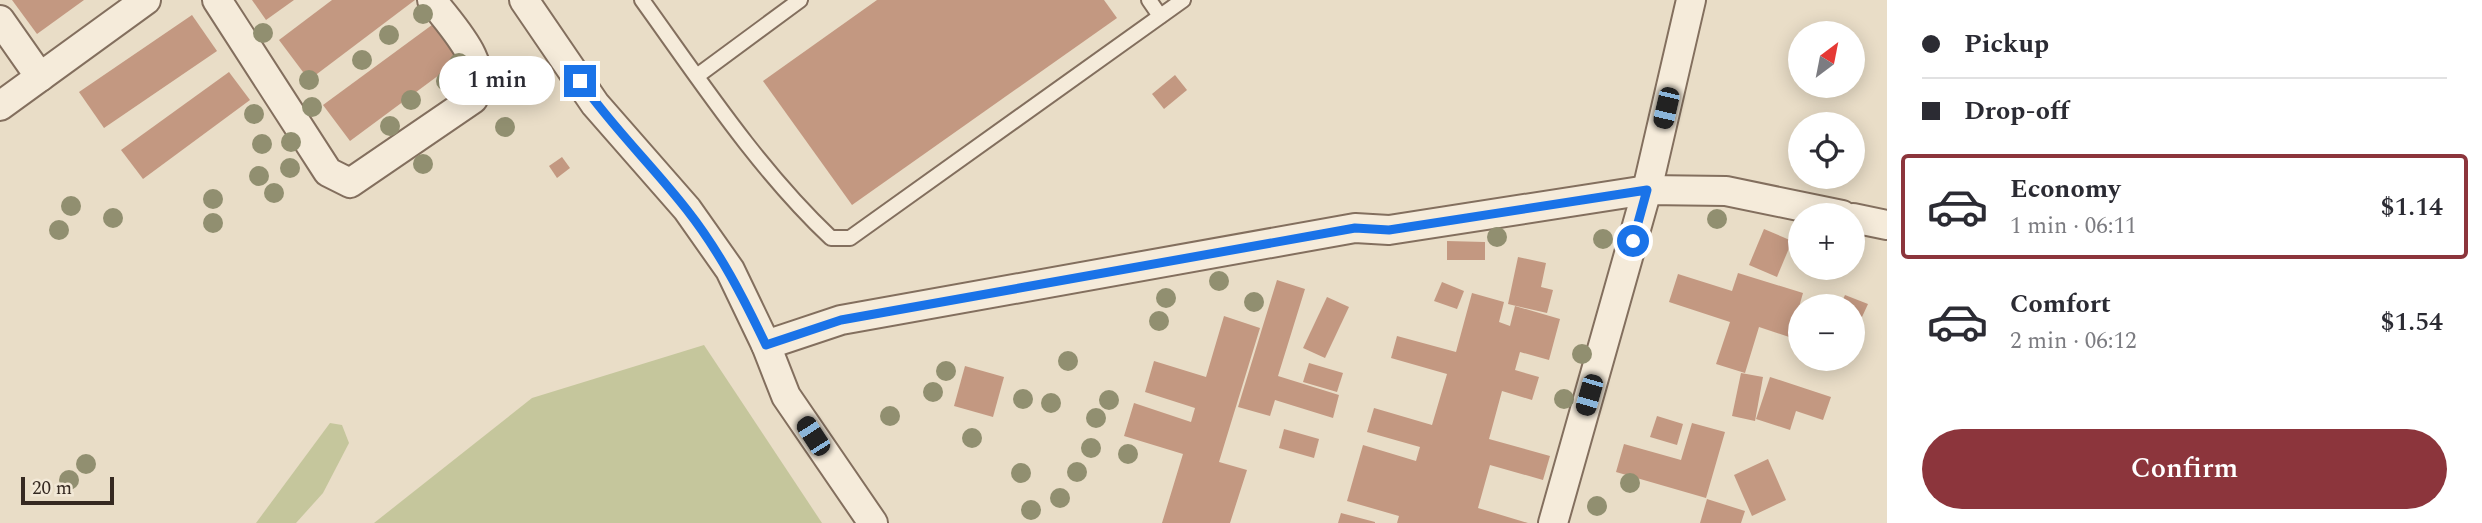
<!DOCTYPE html>
<html lang="en">
<head>
<meta charset="utf-8">
<style>
  body { margin:0; font-family:Spectral,serif; background:#f2f2f3; color:#2b2b33; height:100vh; display:flex; flex-direction:column; font-size:26px; white-space:nowrap }
  * { box-sizing:border-box; margin:0 }
  p { font-size:23px; color:#7c7c81 }
  .icon { flex:none; width:38px; height:38px; fill:none; stroke:currentColor; stroke-width:2; stroke-linecap:round; stroke-linejoin:round }
  .map { position:relative; flex:1; overflow:hidden }
  .sheet { display:flex; flex-direction:column; background:#fff; width:595px }
  .sheet>* { flex:none }
  .top-card { display:grid; align-content:center; height:154px; padding:0 35px; background:#fff }
  .needle { width:46px; rotate:32deg }
  .fabs { position:absolute; left:1788px; top:21px; display:grid; gap:14px }
  .fabs a { display:grid; place-items:center; width:77px; height:77px; border-radius:50%; background:#fff; box-shadow:0 4px 18px #0003; font-size:35px }
  .scale { position:absolute; left:21px; bottom:18px; width:93px; box-sizing:border-box; padding-left:7px; border:4px solid #352921; border-top:0; font-size:19px; line-height:24px; white-space:nowrap; color:#352921; -webkit-text-stroke:5px #f2e8d6; paint-order:stroke }
  .end { position:absolute; width:32px; height:32px; margin:-16px; border:9px solid #1a73e8; background:#fff; box-shadow:0 0 0 4px #fff }
  .from { border-radius:50% }
  .bubble { position:absolute; height:49px; border-radius:24px; background:#fff; box-shadow:0 4px 18px #0003; font-size:23px; font-weight:600; line-height:49px; text-align:center }
  .car { position:absolute; width:21px; height:42px; margin:-21px -10px; border-radius:9px; box-shadow:0 0 5px 2px #0007; background:linear-gradient(#222 24%,#8ab4d8 0 40%,#222 0 76%,#8ab4d8 0 86%,#222 0) }
  .top-card b { display:flex; align-items:center; gap:24px; height:66px; font-size:26px }
  .top-card b+b { border-top:2px solid #e1e1e2 }
  .top-card i { width:18px; height:18px; background:#2b2b33 }
  ul { padding:0; list-style:none }
  li { display:flex; align-items:center; gap:21px; height:105px; margin:0 14px 10px; padding:0 21px; border:4px solid transparent; border-radius:7px }
  li div { flex:1 }
  li b { display:block; font-size:26px }
  li em { font-style:normal; font-weight:600 }
  li.current { border-color:#8c353c }
  li>.icon { width:63px; height:63px; stroke-width:1.5 }
  .cta { display:flex; gap:14px; margin-top:auto; padding:14px 35px }
  .cta a { flex:1; height:80px; border-radius:42px; background:#8c353c; color:#fff; font-size:28px; font-weight:600; line-height:80px; text-align:center }
  main { display:flex; flex:1; min-height:0 }
  .map>svg:first-child { display:block }
</style>
</head>
<body>
<main>
<div class="map">
<svg width="1887" height="523" viewBox="0 0 1887 523">
  <rect width="100%" height="100%" fill="#e9ddc7"/>
  <g fill="#c5c69c">
    <path d="M704 345 822 523H374L532 398Z"/>
    <path d="M330 423 342 425 349 443 323 493 296 523H256Z"/>
  </g>
  <g fill="#c39881">
    <path d="M12 0H84L37 34Z"/>
    <path d="M252 0H294L266 20Z"/>
    <path d="M332 0H415L309 80 279 40Z"/>
    <path d="M877 0H1104L1117 18 852 205 763 81Z"/>
    <path d="M192 15 217 51 104 128 79 92Z"/>
    <path d="M436 22 462 58 350 141 323 105Z"/>
    <path d="M229 72 250 100 143 179 121 150Z"/>
    <path d="M1175 75 1187 90 1164 109 1152 94Z"/>
    <path d="M562 157 570 168 557 178 549 166Z"/>
    <path d="M1764 229 1792 241 1777 277 1749 265Z"/>
    <path d="M1447 241 1485 242V260H1447Z"/>
    <path d="M1518 257 1546 263 1541 287 1553 290 1547 313 1508 304Z"/>
    <path d="M1738 273 1803 293 1799 307 1801 341 1759 327 1745 373 1716 364 1730 322 1669 302 1678 274 1732 291Z"/>
    <path d="M1277 280 1305 289 1278 376 1339 395 1333 418 1275 400 1270 416 1238 407Z"/>
    <path d="M1442 282 1464 291 1457 309 1434 301Z"/>
    <path d="M1472 293 1504 302 1499 322 1510 326 1515 306 1560 319 1549 360 1520 352 1515 370 1539 377 1532 400 1502 391 1489 439 1550 456 1543 480 1490 465 1478 508 1528 523H1397L1399 516 1347 501 1363 445 1416 461 1420 447 1367 432 1374 408 1432 425 1447 374 1391 358 1397 336 1456 352Z"/>
    <path d="M1845 295 1868 304 1862 317 1853 313V306H1840Z"/>
    <path d="M1327 297 1349 307 1325 358 1303 348Z"/>
    <path d="M1224 316 1260 328 1219 462 1247 470 1230 523H1162L1183 454 1124 436 1134 403 1191 422 1195 408 1145 392 1154 361 1206 377Z"/>
    <path d="M1309 363 1343 373 1337 392 1303 382Z"/>
    <path d="M965 366 1004 377 993 417 954 406Z"/>
    <path d="M1741 373 1763 377 1755 421 1732 416Z"/>
    <path d="M1770 377 1831 397 1823 420 1796 411 1790 430 1756 419Z"/>
    <path d="M1657 416 1683 424 1677 445 1650 437Z"/>
    <path d="M1692 423 1725 432 1706 498 1616 472 1624 444 1681 460Z"/>
    <path d="M1284 429 1319 439 1314 458 1279 448Z"/>
    <path d="M1768 459 1786 500 1752 516 1734 475Z"/>
    <path d="M1707 499 1745 511 1741 523H1700Z"/>
    <path d="M1341 513 1375 522V523H1338Z"/>
  </g>
  <g fill="none" stroke-linecap="round" stroke-linejoin="round">
    <g stroke="#836f5e" stroke-width="18">
      <g id="lane">
        <path d="M642 0C701 82 758 169 831 238H850L1183 0"/>
        <path d="M1149 0 1160 16"/>
        <path d="M697 76 800 0"/>
      </g>
    </g>
    <g stroke="#836f5e" stroke-width="32">
      <g id="street">
        <path d="M217 0 328 172 350 183 473 99C492 65 451 26 432 0"/>
        <path d="M524 0 595 104 687 209 730 270 766 345 786 396 873 523"/>
        <path d="M0 20 40 77"/>
        <path d="M0 106 146 0"/>
        <path d="M1853 218 1887 225"/>
        <path d="M766 345 841 320 1355 228 1389 230 1647 190 1726 191 1842 215"/>
        <path d="M1553 523 1647 190 1691 0"/>
      </g>
    </g>
    <use href="#lane" stroke="#f5ebda" stroke-width="14"/>
    <use href="#street" stroke="#f5ebda" stroke-width="28"/>
  </g>
  <g fill="#918f70">
    <circle cx="423" cy="14" r="10"/>
    <circle cx="263" cy="33" r="10"/>
    <circle cx="389" cy="35" r="10"/>
    <circle cx="362" cy="60" r="10"/>
    <circle cx="459" cy="63" r="10"/>
    <circle cx="309" cy="80" r="10"/>
    <circle cx="446" cy="81" r="10"/>
    <circle cx="411" cy="100" r="10"/>
    <circle cx="312" cy="107" r="10"/>
    <circle cx="254" cy="114" r="10"/>
    <circle cx="390" cy="126" r="10"/>
    <circle cx="505" cy="127" r="10"/>
    <circle cx="291" cy="142" r="10"/>
    <circle cx="262" cy="144" r="10"/>
    <circle cx="423" cy="164" r="10"/>
    <circle cx="290" cy="168" r="10"/>
    <circle cx="259" cy="176" r="10"/>
    <circle cx="274" cy="193" r="10"/>
    <circle cx="213" cy="199" r="10"/>
    <circle cx="71" cy="206" r="10"/>
    <circle cx="113" cy="218" r="10"/>
    <circle cx="1717" cy="219" r="10"/>
    <circle cx="213" cy="223" r="10"/>
    <circle cx="59" cy="230" r="10"/>
    <circle cx="1497" cy="237" r="10"/>
    <circle cx="1603" cy="239" r="10"/>
    <circle cx="1219" cy="281" r="10"/>
    <circle cx="1166" cy="298" r="10"/>
    <circle cx="1254" cy="302" r="10"/>
    <circle cx="1159" cy="321" r="10"/>
    <circle cx="1582" cy="354" r="10"/>
    <circle cx="1068" cy="361" r="10"/>
    <circle cx="946" cy="371" r="10"/>
    <circle cx="933" cy="392" r="10"/>
    <circle cx="1023" cy="399" r="10"/>
    <circle cx="1564" cy="399" r="10"/>
    <circle cx="1109" cy="400" r="10"/>
    <circle cx="1051" cy="403" r="10"/>
    <circle cx="890" cy="416" r="10"/>
    <circle cx="1096" cy="418" r="10"/>
    <circle cx="972" cy="438" r="10"/>
    <circle cx="1091" cy="448" r="10"/>
    <circle cx="1128" cy="454" r="10"/>
    <circle cx="86" cy="464" r="10"/>
    <circle cx="1077" cy="472" r="10"/>
    <circle cx="1021" cy="473" r="10"/>
    <circle cx="69" cy="480" r="10"/>
    <circle cx="1630" cy="483" r="10"/>
    <circle cx="1060" cy="498" r="10"/>
    <circle cx="1597" cy="506" r="10"/>
    <circle cx="1031" cy="510" r="10"/>
  </g>
  <g fill="none" stroke-linecap="round" stroke-linejoin="round">
    <path stroke="#1a73e8" stroke-width="9" d="M580 81C612 127 653 166 687 210 720 252 743 297 766 345L841 320 1355 228 1389 230 1647 190 1633 241"/>
  </g>
</svg>
<div class="fabs">
<a><svg class="needle" viewBox="-14 -14 28 28"><path d="M0-13l5 13h-10z" fill="#e53935"/><path d="M0 13l5-13h-10z" fill="#7c7c81"/></svg></a>
<a><svg class="icon" aria-label="locate" viewBox="0 0 24 24"><circle cx="12" cy="12" r="6"/><path d="M12 2v4M12 18v4M2 12h4M18 12h4"/></svg></a>
<a>+</a>
<a>−</a>
</div>
<div class="scale">20 m</div>
<i class="end from" style="left:1633px;top:241px"></i>
<i class="end" style="left:580px;top:81px"></i>
<div class="bubble" style="left:439px;top:56px;width:116px">1 min</div>
<i class="car" style="left:1666px;top:108px;rotate:193deg"></i>
<i class="car" style="left:1589px;top:395px;rotate:196deg"></i>
<i class="car" style="left:813px;top:436px;rotate:327deg"></i>
</div>
<section class="sheet">
<div class="top-card">
<b><i class="from"></i>Pickup</b>
<b><i></i>Drop-off</b>
</div>
<ul>
<li class="current"><svg class="icon" aria-label="car" viewBox="0 0 24 24"><path d="M5 17H2v-5l4-1 3-4h7l3 4 3 1v5h-3M9 17h6M6 11h13"/><circle cx="7" cy="17" r="2"/><circle cx="17" cy="17" r="2"/></svg><div><b>Economy</b><p>1 min · 06:11</p></div><em>$1.14</em></li>
<li><svg class="icon" aria-label="car" viewBox="0 0 24 24"><path d="M5 17H2v-5l4-1 3-4h7l3 4 3 1v5h-3M9 17h6M6 11h13"/><circle cx="7" cy="17" r="2"/><circle cx="17" cy="17" r="2"/></svg><div><b>Comfort</b><p>2 min · 06:12</p></div><em>$1.54</em></li>
</ul>
<div class="cta"><a>Confirm</a></div>
</section>
</main>
</body>
</html>
